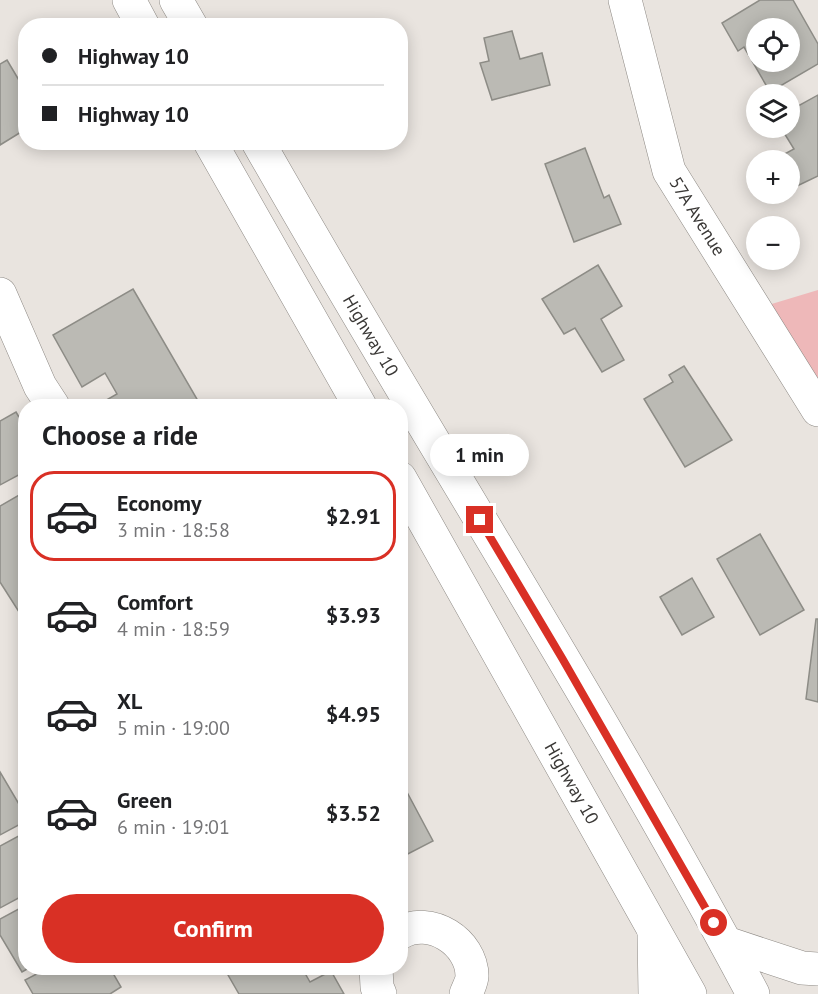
<!DOCTYPE html>
<html lang="en">
<head>
<meta charset="utf-8">
<style>
  body { margin:0; font-family:"PT Sans",sans-serif; background:#f2f2f2; color:#202124; height:100vh; display:flex; flex-direction:column; font-size:22px; white-space:nowrap }
  * { box-sizing:border-box; margin:0 }
  p { font-size:20px; color:#757577 }
  .icon { flex:none; width:33px; height:33px; fill:none; stroke:currentColor; stroke-width:2; stroke-linecap:round; stroke-linejoin:round }
  .map { position:relative; flex:1; overflow:hidden }
  .panel { position:absolute; left:18px; top:399px; width:390px; height:576px; display:flex; flex-direction:column; background:#fff; border-radius:24px; box-shadow:0 3px 15px #0003 }
  .panel>* { flex:none }
  .top-card { position:absolute; left:18px; top:18px; width:390px; height:132px; border-radius:24px; box-shadow:0 3px 15px #0003; display:grid; align-content:center; height:132px; padding:0 24px; background:#fff }
  .tools { position:absolute; left:746px; top:18px; display:grid; gap:12px }
  .tools a { display:grid; place-items:center; width:54px; height:54px; border-radius:50%; background:#fff; box-shadow:0 3px 15px #0003; font-size:30px }
  .end { position:absolute; width:27px; height:27px; margin:-14px; border:8px solid #d93025; background:#fff; box-shadow:0 0 0 3px #fff }
  .from { border-radius:50% }
  .bubble { position:absolute; height:42px; border-radius:21px; background:#fff; box-shadow:0 3px 15px #0003; font-size:20px; font-weight:700; line-height:42px; text-align:center }
  .top-card b { display:flex; align-items:center; gap:21px; height:57px; font-size:22px }
  .top-card b+b { border-top:2px solid #e0e0e0 }
  .top-card i { width:15px; height:15px; background:#202124 }
  ul { padding:0; list-style:none }
  li { display:flex; align-items:center; gap:18px; height:90px; margin:0 12px 9px; padding:0 12px; border:3px solid transparent; border-radius:24px }
  li div { flex:1 }
  li b { display:block; font-size:22px }
  li em { font-style:normal; font-weight:700 }
  li.current { border-color:#d93025 }
  li>.icon { width:54px; height:54px; stroke-width:1.5 }
  h2 { padding:0 24px; font-size:27px; line-height:72px }
  .button { display:flex; gap:12px; margin-top:auto; padding:12px 24px }
  .button a { flex:1; height:69px; border-radius:36px; background:#d93025; color:#fff; font-size:24px; font-weight:700; line-height:69px; text-align:center }
  .map>svg:first-child { display:block }
</style>
</head>
<body>
<div class="map">
<svg width="818" height="994" viewBox="0 0 818 994">
  <rect width="100%" height="100%" fill="#e9e4df"/>
  <path fill="#eeb8b9" d="M818 290V388L765 306Z"/>
  <g fill="#bbbab4" stroke="#8d8c86" stroke-width="1.5" fill-rule="evenodd">
    <path d="M760 0H793L818 44V64L770 92 744 47 738 51 722 23ZM756 28H789V62H756Z"/>
    <path d="M512 31 520 59 542 53 550 85 492 100 480 63 489 61 484 38Z"/>
    <path d="M7 60 26 92V129L0 145V64Z"/>
    <path d="M818 95V176L795 187 789 176V160H781L779 157 794 149 781 128H789V111Z"/>
    <path d="M585 148 604 198 609 195 621 224 574 242 545 164Z"/>
    <path d="M598 265 622 306 601 319 624 360 602 372 575 328 564 334 542 299Z"/>
    <path d="M133 289 201 406H96L117 394 105 373 82 387 53 335Z"/>
    <path d="M684 366 732 440 685 467 644 399 673 382 669 375Z"/>
    <path d="M16 412 26 429V471L0 485V421Z"/>
    <path d="M26 491V623L0 582V506Z"/>
    <path d="M760 534 804 610 760 635 717 559Z"/>
    <path d="M692 578 714 617 682 635 660 597Z"/>
    <path d="M816 619H818V702L806 699Z"/>
    <path d="M0 772 26 816V821L0 835Z"/>
    <path d="M400 779 433 841 400 858Z"/>
    <path d="M26 832V894L0 908V846Z"/>
    <path d="M26 905V968H29L22 972 0 935V919Z"/>
    <path d="M48 968H110L121 987 110 994H33L25 980Z"/>
    <path d="M224 968H302L310 982 331 971 344 994H239Z"/>
  </g>
  <g fill="none" stroke-linecap="round" stroke-linejoin="round">
    <g stroke="#8e8a85" stroke-width="34">
      <g id="minor">
        <path id="s1" d="M625 0 669 171 818 410"/>
        <path d="M0 294 40 386 53 406"/>
        <path d="M400 933C430 915 472 942 472 976 472 981 468 989 466 994"/>
        <path d="M376 968 377 987 380 994"/>
      </g>
    </g>
    <g stroke="#8e8a85" stroke-width="34">
      <g id="trunk">
        <path d="M129 0 143 26"/>
        <path d="M176 0 191 26"/>
        <path d="M210 142 360 406"/>
        <path id="s2" d="M258 142C420 428 599 704 753 994"/>
        <path id="s3" d="M400 478 690 994"/>
        <path d="M654 933 655 994"/>
        <path d="M726 943 802 968 818 969"/>
      </g>
    </g>
    <use href="#minor" stroke="#fff" stroke-width="33"/>
    <use href="#trunk" stroke="#fff" stroke-width="33"/>
  </g>
  <g fill="none" stroke-linecap="round" stroke-linejoin="round">
    <path stroke="#d93025" stroke-width="8" d="M480 520 562 658 714 923"/>
  </g>
  <g text-anchor="middle" stroke-width="6" stroke-linejoin="round" paint-order="stroke">
    <g font-size="18" fill="#3a3836" stroke="#fff">
      <text dy="6" stroke="none"><textPath href="#s1" startOffset="230">57A Avenue</textPath></text>
      <text dy="6" stroke="none"><textPath href="#s2" startOffset="224">Highway 10</textPath></text>
      <text dy="6" stroke="none"><textPath href="#s3" startOffset="350">Highway 10</textPath></text>
    </g>
  </g>
</svg>
<div class="tools">
<a><svg class="icon" aria-label="locate" viewBox="0 0 24 24"><circle cx="12" cy="12" r="6"/><path d="M12 2v4M12 18v4M2 12h4M18 12h4"/></svg></a>
<a><svg class="icon" aria-label="layers" viewBox="0 0 24 24"><path d="M12 4l9 5-9 5-9-5zM3 14l9 5 9-5"/></svg></a>
<a>+</a>
<a>−</a>
</div>
<i class="end from" style="left:714px;top:923px"></i>
<i class="end" style="left:480px;top:520px"></i>
<div class="bubble" style="left:430px;top:434px;width:99px">1 min</div>
<div class="top-card">
<b><i class="from"></i>Highway 10</b>
<b><i></i>Highway 10</b>
</div>
<section class="panel">
<h2>Choose a ride</h2>
<ul>
<li class="current"><svg class="icon" aria-label="car" viewBox="0 0 24 24"><path d="M5 17H2v-5l4-1 3-4h7l3 4 3 1v5h-3M9 17h6M6 11h13"/><circle cx="7" cy="17" r="2"/><circle cx="17" cy="17" r="2"/></svg><div><b>Economy</b><p>3 min · 18:58</p></div><em>$2.91</em></li>
<li><svg class="icon" aria-label="car" viewBox="0 0 24 24"><path d="M5 17H2v-5l4-1 3-4h7l3 4 3 1v5h-3M9 17h6M6 11h13"/><circle cx="7" cy="17" r="2"/><circle cx="17" cy="17" r="2"/></svg><div><b>Comfort</b><p>4 min · 18:59</p></div><em>$3.93</em></li>
<li><svg class="icon" aria-label="car" viewBox="0 0 24 24"><path d="M5 17H2v-5l4-1 3-4h7l3 4 3 1v5h-3M9 17h6M6 11h13"/><circle cx="7" cy="17" r="2"/><circle cx="17" cy="17" r="2"/></svg><div><b>XL</b><p>5 min · 19:00</p></div><em>$4.95</em></li>
<li><svg class="icon" aria-label="car" viewBox="0 0 24 24"><path d="M5 17H2v-5l4-1 3-4h7l3 4 3 1v5h-3M9 17h6M6 11h13"/><circle cx="7" cy="17" r="2"/><circle cx="17" cy="17" r="2"/></svg><div><b>Green</b><p>6 min · 19:01</p></div><em>$3.52</em></li>
</ul>
<div class="button"><a>Confirm</a></div>
</section>
</div>
</body>
</html>
